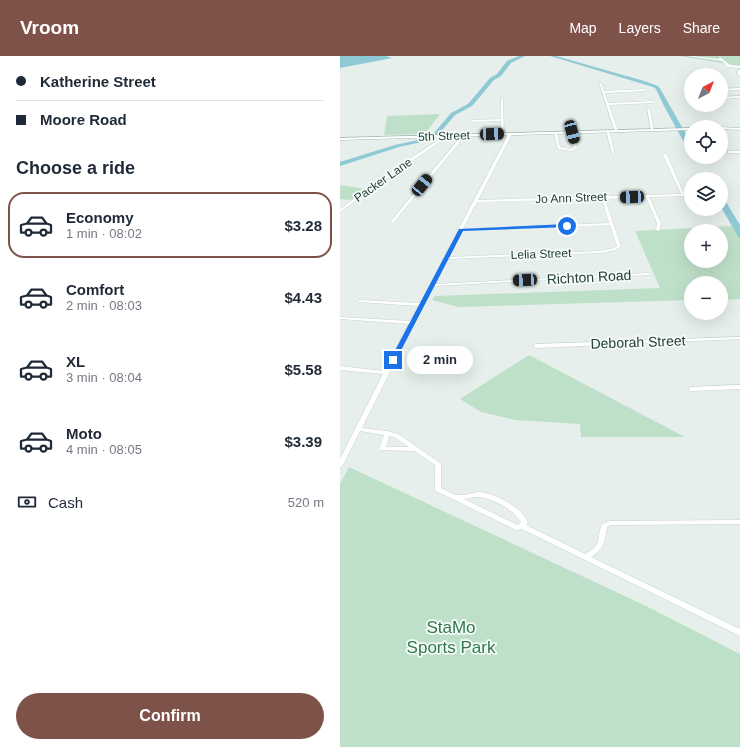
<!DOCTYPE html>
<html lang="en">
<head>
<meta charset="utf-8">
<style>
  body { margin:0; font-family:Helvetica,sans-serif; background:#f2f2f3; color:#1f2937; height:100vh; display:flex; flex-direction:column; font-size:15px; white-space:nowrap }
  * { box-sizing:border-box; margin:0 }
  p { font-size:13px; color:#747a83 }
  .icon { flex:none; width:22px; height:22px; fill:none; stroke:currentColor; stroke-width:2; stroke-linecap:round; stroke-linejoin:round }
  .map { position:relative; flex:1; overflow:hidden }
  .drawer { display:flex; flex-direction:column; background:#fff; width:340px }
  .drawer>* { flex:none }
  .top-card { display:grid; align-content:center; height:88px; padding:0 16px; background:#fff }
  .needle { width:26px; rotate:42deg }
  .buttons { position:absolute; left:344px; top:12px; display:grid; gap:8px }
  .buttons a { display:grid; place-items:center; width:44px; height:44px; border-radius:50%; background:#fff; box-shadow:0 4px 16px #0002; font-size:20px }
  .end { position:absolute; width:18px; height:18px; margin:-9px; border:5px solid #1a73e8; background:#fff; box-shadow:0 0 0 2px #fff }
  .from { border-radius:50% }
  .bubble { position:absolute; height:28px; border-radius:14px; background:#fff; box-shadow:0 4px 16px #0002; font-size:13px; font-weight:600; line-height:28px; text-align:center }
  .car { position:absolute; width:12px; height:24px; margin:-12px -6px; border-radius:5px; box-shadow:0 0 3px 1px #0007; background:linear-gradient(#222 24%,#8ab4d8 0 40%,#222 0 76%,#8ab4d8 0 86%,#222 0) }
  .top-card b { display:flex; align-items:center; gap:14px; height:38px; font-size:15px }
  .top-card b+b { border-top:1px solid #e0e1e3 }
  .top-card i { width:10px; height:10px; background:#1f2937 }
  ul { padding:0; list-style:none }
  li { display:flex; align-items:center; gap:12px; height:66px; margin:0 8px 6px; padding:0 8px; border:2px solid transparent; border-radius:16px }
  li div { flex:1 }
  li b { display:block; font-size:15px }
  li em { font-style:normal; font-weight:600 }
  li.selected { border-color:#7f5249 }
  li>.icon { width:36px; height:36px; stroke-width:1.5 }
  h2 { padding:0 16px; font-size:18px; line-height:48px }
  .pay { display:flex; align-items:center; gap:10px; height:44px; padding:0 16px; font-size:15px }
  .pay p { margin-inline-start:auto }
  .action { display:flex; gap:8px; margin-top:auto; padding:8px 16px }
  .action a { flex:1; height:46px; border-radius:24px; background:#7f5249; color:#fff; font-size:16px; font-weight:600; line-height:46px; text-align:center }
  header { display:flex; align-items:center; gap:24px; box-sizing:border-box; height:56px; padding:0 20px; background:#7f5249; color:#fff }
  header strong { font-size:19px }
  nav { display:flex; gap:22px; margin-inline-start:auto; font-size:14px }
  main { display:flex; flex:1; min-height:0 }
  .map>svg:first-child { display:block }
</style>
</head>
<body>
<header>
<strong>Vroom</strong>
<nav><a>Map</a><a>Layers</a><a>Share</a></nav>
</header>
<main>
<section class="drawer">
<div class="top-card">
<b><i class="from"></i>Katherine Street</b>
<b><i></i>Moore Road</b>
</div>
<h2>Choose a ride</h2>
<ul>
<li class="selected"><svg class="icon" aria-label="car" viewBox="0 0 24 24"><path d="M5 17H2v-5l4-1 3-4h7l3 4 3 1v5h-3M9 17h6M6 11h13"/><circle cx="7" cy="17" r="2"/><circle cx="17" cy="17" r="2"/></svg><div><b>Economy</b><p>1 min · 08:02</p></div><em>$3.28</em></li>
<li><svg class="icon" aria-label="car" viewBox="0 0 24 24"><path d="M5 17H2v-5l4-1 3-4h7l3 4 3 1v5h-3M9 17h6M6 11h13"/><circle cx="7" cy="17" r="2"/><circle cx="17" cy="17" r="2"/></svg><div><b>Comfort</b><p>2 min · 08:03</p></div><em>$4.43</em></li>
<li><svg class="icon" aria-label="car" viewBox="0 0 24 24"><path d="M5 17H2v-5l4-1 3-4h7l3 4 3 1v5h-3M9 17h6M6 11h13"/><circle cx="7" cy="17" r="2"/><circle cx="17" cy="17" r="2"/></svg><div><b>XL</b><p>3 min · 08:04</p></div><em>$5.58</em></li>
<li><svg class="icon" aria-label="car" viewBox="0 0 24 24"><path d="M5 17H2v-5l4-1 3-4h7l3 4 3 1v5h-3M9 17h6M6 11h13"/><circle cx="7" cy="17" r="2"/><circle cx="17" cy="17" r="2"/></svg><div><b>Moto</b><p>4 min · 08:05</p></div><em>$3.39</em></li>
</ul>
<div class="pay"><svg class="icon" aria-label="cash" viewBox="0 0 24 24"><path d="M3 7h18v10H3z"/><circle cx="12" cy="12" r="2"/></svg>Cash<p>520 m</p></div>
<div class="action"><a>Confirm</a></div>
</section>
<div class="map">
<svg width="400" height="691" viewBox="0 0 400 691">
  <rect width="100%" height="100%" fill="#e6efeb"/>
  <g fill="#bfe0c8" fill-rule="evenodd">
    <path d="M340 0H400V10Z"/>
    <path d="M100 58 85 78 44 79 47 60Z"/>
    <path d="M0 129 26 133 11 144 0 143Z"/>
    <path d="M392 170 400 184V243L381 244V227H351V244L118 251 92 244 95 240 320 232 295 175ZM351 175H381V205H351Z"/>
    <path d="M189 299 345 381H241L240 368 175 364 141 356 120 343Z"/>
    <path d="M9 411 306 550 400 598V691H0V428Z"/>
  </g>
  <g fill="#8ec9d4">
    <path d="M0 0H46L52 2 0 12Z"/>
    <path d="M210 0H216L304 25 318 30 321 34 351 87V99L324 50 316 33 313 31Z"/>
    <path d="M381 138 400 169V184L381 151Z"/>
  </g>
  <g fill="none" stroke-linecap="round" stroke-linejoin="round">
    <path fill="#8ec9d4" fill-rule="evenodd" d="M179 0H185L171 7 161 20 154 24 132 50 115 59 98 79 86 85 59 91 0 110V106L55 89 82 83 94 77 111 57 128 48 150 22 157 18 167 5Z"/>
    <g stroke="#a8b8b2" stroke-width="0.5">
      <g id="minor">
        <path d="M346 0H354L379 3V2L380 1 390 9 400 10V12L388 11 382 5Z"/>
        <path d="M259 26 261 27 264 35 305 33 306 34 305 35 265 37 268 47 314 45 315 46 314 47 269 49 278 75 275 76Z"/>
        <path d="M400 32V34L381 35V33Z"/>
        <path d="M346 34H351V36H348L351 40V43L345 35Z"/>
        <path d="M400 40V42L381 43V41Z"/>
        <path d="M161 42 163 43 164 79 161 78V65L132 66 131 65 133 64 161 63Z"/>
        <path d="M307 52 310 53 314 75 311 74Z"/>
        <path d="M266 74 269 75 275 98 272 97Z"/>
        <path d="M231 75 234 76 237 92 231 95 218 93 214 76 217 77 220 91 230 93 234 91Z"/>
        <path d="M169 77 172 78 138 144 341 138 323 99 325 98 327 99 344 138H351V140L309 141 321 167 320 174 318 175 316 174 317 167 306 141 265 143 281 190 276 194 260 197 107 203 95 228 309 217 311 218 309 219 93 230 75 266V267L74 268 22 372 47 375 58 378 100 407 101 408V432C106 434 113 439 118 439 125 440 132 436 140 436 155 437 183 452 188 467L186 469 245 498C263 489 256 483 262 468L270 465 400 464V468L271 469 267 471C265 486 264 493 251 501L400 573V580L182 473 178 474H176L96 435 95 433V409L75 395 40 394 39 393 44 379 20 375 3 409 2 410 0 411V403L43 318 0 314V310L44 315 69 268 0 263V261L70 265 78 250 19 246 17 245 19 244 80 247ZM262 143 269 167 123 173 137 146ZM270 169 277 190 274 192 260 195 109 201 122 175ZM49 380 54 381 69 391H46ZM135 441C150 440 173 453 181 466L178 469 124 443Z"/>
        <path d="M106 79 109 80 64 110 0 156V153L62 108Z"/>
        <path d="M122 79 125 80 53 167H51V165Z"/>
        <rect x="388" y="95" width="12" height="2"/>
        <path d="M400 281V283L196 292 193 290 196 288Z"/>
        <path d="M400 329V333L351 335 348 333 351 331Z"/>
      </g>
    </g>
    <g stroke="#a4bbb3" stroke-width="1">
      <g id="secondary">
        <path d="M400 13V21L397 18 398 14Z"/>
        <path d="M380 71H381L400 72V74L381 73Z"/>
        <path d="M351 72V74L0 84V82Z"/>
      </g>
    </g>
    <use href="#minor" fill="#fff" fill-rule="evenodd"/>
    <use href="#secondary" fill="#fff" fill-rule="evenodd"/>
  </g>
  <path fill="#1a73e8" d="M227 168 228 171 123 175 56 304 51 306 50 304 119 173Z"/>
  <g text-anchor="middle" stroke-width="3.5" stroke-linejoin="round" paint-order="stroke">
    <g font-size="12" fill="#24423a" stroke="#f7fbf9">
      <text transform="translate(104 80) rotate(-2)" y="4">5th Street</text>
      <text transform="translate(43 124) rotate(-35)" y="4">Packer Lane</text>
      <text transform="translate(231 142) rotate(-2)" y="4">Jo Ann Street</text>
      <text transform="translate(201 198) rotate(-2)" y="4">Lelia Street</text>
    </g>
    <g font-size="14" fill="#24423a" stroke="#f7fbf9">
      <text transform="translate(249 221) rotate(-3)" y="5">Richton Road</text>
      <text transform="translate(298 286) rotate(-2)" y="5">Deborah Street</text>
    </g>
    <g font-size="17" fill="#2d7a4b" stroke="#f7fbf9">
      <text x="111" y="577">StaMo<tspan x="111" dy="20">Sports Park</tspan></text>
    </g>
  </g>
</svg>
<div class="buttons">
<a><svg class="needle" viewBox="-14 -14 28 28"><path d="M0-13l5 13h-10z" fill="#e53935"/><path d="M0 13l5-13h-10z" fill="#747a83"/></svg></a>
<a><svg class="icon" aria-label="locate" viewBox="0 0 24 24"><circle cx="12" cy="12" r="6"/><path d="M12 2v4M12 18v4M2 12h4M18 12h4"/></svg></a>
<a><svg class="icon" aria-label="layers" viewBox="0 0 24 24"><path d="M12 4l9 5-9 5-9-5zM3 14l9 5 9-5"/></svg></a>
<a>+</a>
<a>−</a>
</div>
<i class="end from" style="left:227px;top:170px"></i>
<i class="end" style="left:53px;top:304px"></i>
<div class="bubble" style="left:67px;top:290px;width:66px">2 min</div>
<i class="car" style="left:232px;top:76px;rotate:165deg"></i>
<i class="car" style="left:152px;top:78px;rotate:88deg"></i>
<i class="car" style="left:82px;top:129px;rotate:39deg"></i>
<i class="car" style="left:292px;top:141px;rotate:268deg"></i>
<i class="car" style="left:185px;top:224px;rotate:267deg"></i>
</div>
</main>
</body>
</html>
